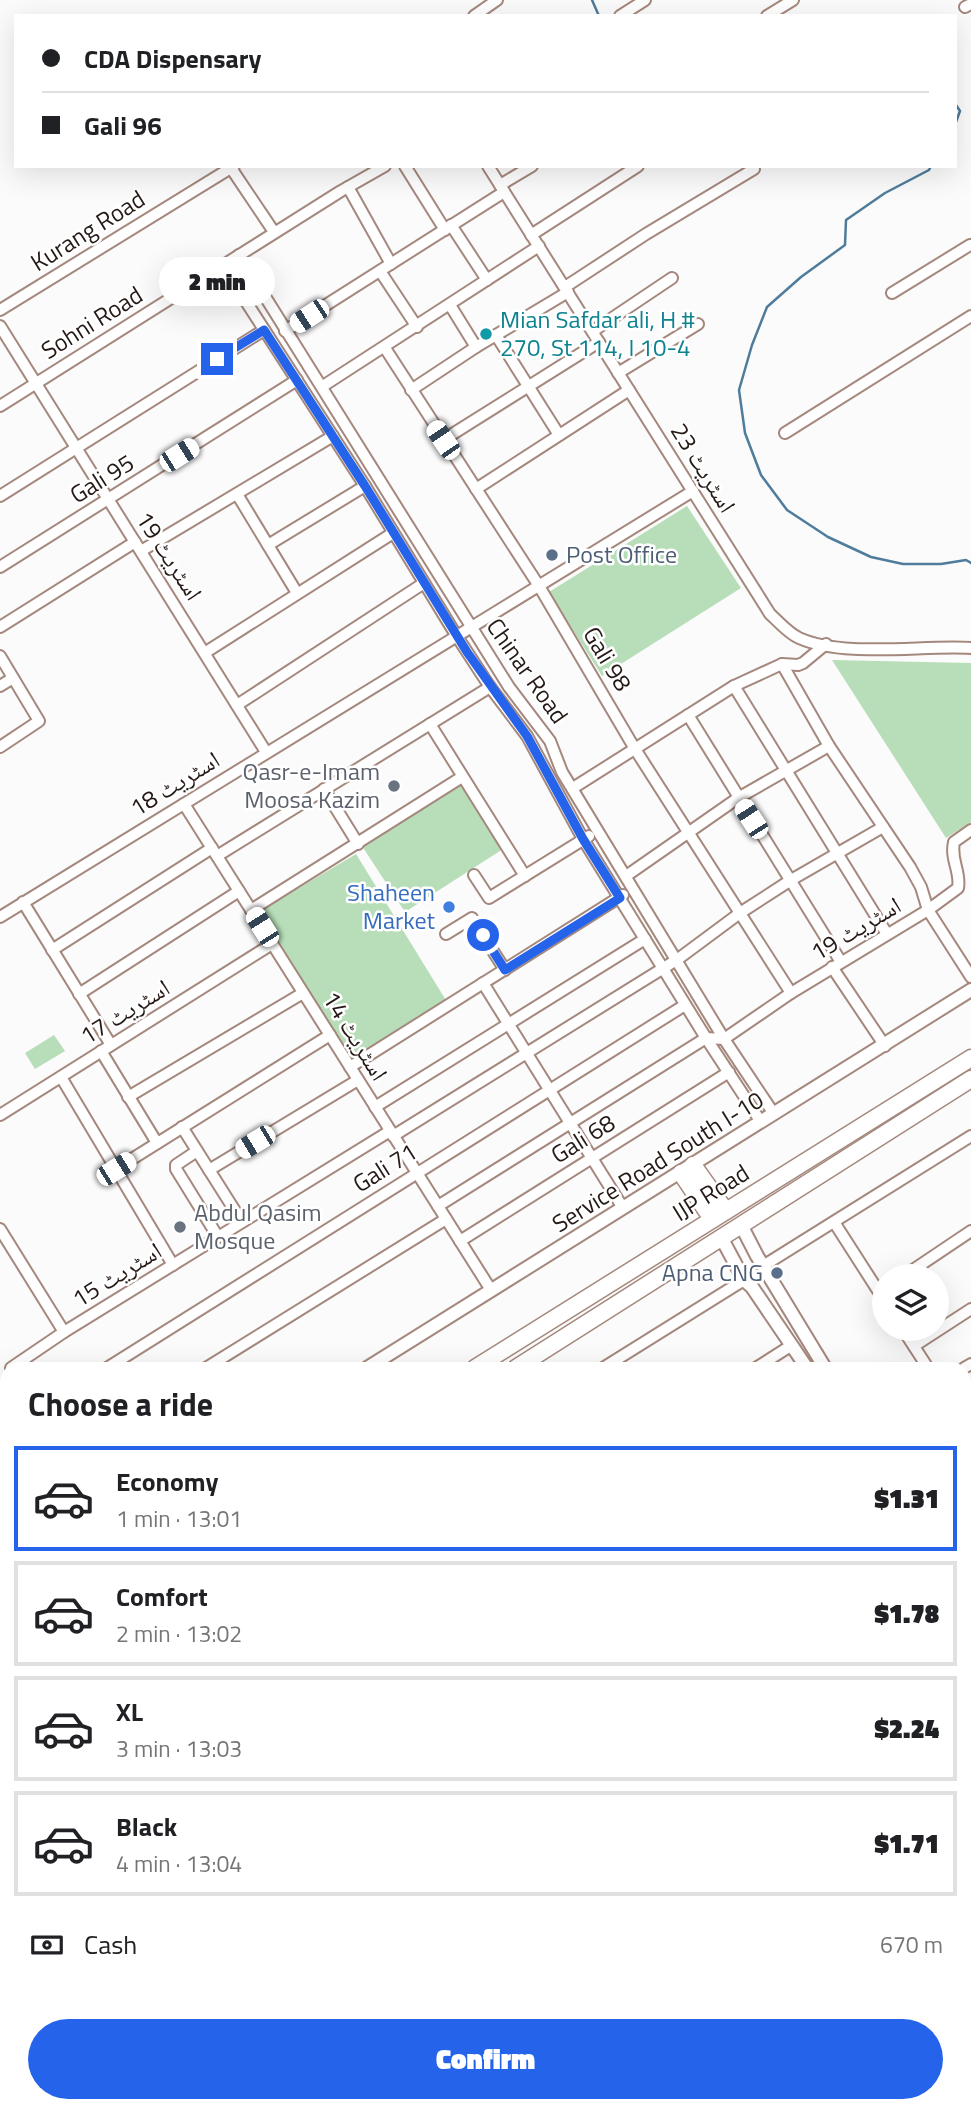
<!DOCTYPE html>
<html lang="en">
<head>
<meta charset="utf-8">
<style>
  body { margin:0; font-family:"Titillium Web","Noto Naskh Arabic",sans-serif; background:#f2f2f2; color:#202124; height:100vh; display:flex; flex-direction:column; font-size:26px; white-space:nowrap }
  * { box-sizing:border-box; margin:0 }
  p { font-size:23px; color:#757577 }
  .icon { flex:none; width:38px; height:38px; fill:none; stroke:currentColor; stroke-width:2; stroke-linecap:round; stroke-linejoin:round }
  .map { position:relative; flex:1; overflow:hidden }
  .drawer { position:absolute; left:0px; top:1362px; width:971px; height:751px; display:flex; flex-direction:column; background:#fff; border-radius:21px 21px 0 0; box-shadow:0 7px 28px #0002 }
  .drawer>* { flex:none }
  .top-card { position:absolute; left:14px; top:14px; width:943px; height:154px; border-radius:0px; box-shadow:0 7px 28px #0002; display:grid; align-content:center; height:154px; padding:0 28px; background:#fff }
  .buttons { position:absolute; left:872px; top:1264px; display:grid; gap:14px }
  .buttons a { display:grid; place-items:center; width:77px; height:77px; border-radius:50%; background:#fff; box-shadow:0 7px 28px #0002; font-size:35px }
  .end { position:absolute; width:32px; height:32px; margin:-16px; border:9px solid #2563eb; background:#fff; box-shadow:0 0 0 4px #fff }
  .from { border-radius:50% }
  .bubble { position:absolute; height:49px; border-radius:24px; background:#fff; box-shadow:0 7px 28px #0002; font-size:23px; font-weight:800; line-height:49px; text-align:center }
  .car { position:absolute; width:21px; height:42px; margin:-21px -10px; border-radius:9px; box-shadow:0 0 5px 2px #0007; background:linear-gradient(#fff 24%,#345 0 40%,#fff 0 76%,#345 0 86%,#fff 0) }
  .top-card b { display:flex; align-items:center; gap:24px; height:66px; font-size:26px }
  .top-card b+b { border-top:2px solid #e0e0e0 }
  .top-card i { width:18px; height:18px; background:#202124 }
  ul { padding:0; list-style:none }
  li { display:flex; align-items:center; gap:21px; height:105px; margin:0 14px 10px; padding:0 14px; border:4px solid #e0e0e0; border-radius:0px }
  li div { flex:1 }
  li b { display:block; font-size:26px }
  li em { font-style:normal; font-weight:800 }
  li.on { border-color:#2563eb }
  li>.icon { width:63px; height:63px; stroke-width:1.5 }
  h2 { padding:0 28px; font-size:32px; line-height:84px }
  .pay { display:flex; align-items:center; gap:18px; height:77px; padding:0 28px; font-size:26px }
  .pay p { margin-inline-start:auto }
  .primary-button { display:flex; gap:14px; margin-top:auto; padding:14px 28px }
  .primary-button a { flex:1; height:80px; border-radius:42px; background:#2563eb; color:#fff; font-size:28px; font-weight:800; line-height:80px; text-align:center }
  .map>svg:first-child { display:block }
</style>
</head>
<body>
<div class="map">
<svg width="971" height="2111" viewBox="0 0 971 2111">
  <rect width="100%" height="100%" fill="#fbfbfb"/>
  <g fill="#b8deb9">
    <path d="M687 506 741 588 602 676 549 592Z"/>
    <path d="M832 660 971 663V822L946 838Z"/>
    <path d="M461 783 503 849 405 912 362 846Z"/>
    <path d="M356 854 447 1002 354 1063 260 911Z"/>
    <path d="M54 1035 65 1051 35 1069 25 1053Z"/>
    <path d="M964 1909 971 1920V2053L964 2058Z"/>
  </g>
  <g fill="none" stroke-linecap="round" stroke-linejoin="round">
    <g stroke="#4f7c9b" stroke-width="2.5">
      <path d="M592 0 599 16"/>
      <path d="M956 105 960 111 956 122"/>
      <path d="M931 166 929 170 885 193 846 220 845 245 801 277 767 307 752 345 739 390 745 433 761 475 787 510 828 537 871 557 903 564H941L966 560 971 563"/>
      <path d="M0 1485 7 1486"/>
      <path d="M0 1748 7 1744"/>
      <path d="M404 2105 408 2111"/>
    </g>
    <g stroke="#a5887d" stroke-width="14">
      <g id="minor">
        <path d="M965 7 971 4"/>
        <path d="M474 16 497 0"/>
        <path d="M620 16 645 0"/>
        <path d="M767 16 793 0"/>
        <path d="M405 166 445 230"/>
        <path d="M488 166 770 614C779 622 788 633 799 638 844 658 921 645 971 648"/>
        <path d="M231 168 274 232"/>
        <path d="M500 185 532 166"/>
        <path d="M348 187 391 264"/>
        <path d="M451 225 487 280"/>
        <path d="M531 235 638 166"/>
        <path d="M239 255 509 687 550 741 562 772 724 1039 774 1114"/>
        <path d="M223 266 365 486 456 635 490 687 527 736 583 839 706 1038 761 1122"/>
        <path d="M380 271 417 327"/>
        <path d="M565 287 646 234 754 169"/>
        <path d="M892 293 970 245"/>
        <path d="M450 305 476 347"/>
        <path d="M0 310 234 166"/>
        <path d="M0 326 266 752"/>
        <path d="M285 331 504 192"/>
        <path d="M593 331 672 278"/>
        <path d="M496 335 559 435"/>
        <path d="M385 348 539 586 635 749 791 993"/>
        <path d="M618 373 698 324"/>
        <path d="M323 386 539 246"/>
        <path d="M411 390 476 347 568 292"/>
        <path d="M0 406 341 191 385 166"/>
        <path d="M785 433 971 316"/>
        <path d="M443 440 599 342"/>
        <path d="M476 489 629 390"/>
        <path d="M237 494 297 593"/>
        <path d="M0 496 264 330"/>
        <path d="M268 545 365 486"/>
        <path d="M141 551 333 436"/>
        <path d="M0 567 297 380"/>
        <path d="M0 627 135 542"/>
        <path d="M206 652 393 533"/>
        <path d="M0 656 39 721 0 747"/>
        <path d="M782 664 829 746 910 867 921 887 928 910 971 977"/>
        <path d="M0 686 13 678"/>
        <path d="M734 686 887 934"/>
        <path d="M237 705 424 583"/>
        <path d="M688 715 841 962"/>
        <path d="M430 724 525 876"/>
        <path d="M573 788 734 686 782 664 798 665 803 663 826 644"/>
        <path d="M324 789 358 844"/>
        <path d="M184 804 491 1290"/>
        <path d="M217 856 490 687"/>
        <path d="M474 875 489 898 589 836"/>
        <path d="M626 876 738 798 829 746"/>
        <path d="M23 902 111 1045"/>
        <path d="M251 910 462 777"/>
        <path d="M0 917 693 491"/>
        <path d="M446 934 472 918 505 970"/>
        <path d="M52 950 212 848"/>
        <path d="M832 967 885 1046"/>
        <path d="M483 983 623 1208"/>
        <path d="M79 994 239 891"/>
        <path d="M101 1051 157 1143"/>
        <path d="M350 1067 623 895"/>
        <path d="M61 1077 173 1265"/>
        <path d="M128 1097 303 993"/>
        <path d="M375 1107 645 939"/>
        <path d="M0 1115 272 944"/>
        <path d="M182 1127 242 1222"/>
        <path d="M393 1136 678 959 740 913 791 880 883 827"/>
        <path d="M197 1151 176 1165V1169L218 1237"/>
        <path d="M116 1169 330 1035"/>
        <path d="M209 1170 358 1080"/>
        <path d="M438 1206 706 1038 724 1039 791 993 928 910 958 888C961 871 950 860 954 842L971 830"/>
        <path d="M834 1222 884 1300"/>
        <path d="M0 1229 64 1332"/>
        <path d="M460 1241 729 1072"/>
        <path d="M763 1266 971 1136"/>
        <path d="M904 1276 971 1231"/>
        <path d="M902 1328 928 1368"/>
        <path d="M914 1346 971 1309"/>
        <path d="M11 1368 64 1332 390 1131"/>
        <path d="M107 1368 685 1005"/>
        <path d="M206 1368 446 1219"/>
        <path d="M603 1368 744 1280"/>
        <path d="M756 1368 792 1345"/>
        <path d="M964 1368 971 1364"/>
        <path d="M964 1425 971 1435"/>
        <path d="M0 1435 7 1432"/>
        <path d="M964 1482 971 1478"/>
        <path d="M0 1826 7 1827"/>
        <path d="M964 1866 971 1862"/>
        <path d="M0 1876 7 1877"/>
        <path d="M964 1897 971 1908"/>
        <path d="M0 1924 7 1925"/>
        <path d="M0 1983H7"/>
        <path d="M0 2025H7"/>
        <path d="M964 2064 971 2060"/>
        <path d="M0 2067H7"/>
        <path d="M0 2098 7 2097"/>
        <path d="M42 2105 43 2111"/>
        <path d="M234 2105 236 2111"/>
        <path d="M287 2105 289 2111"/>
        <path d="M596 2105 600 2111"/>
        <path d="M762 2105 764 2108"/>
        <path d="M74 2111H81"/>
        <path d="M206 2111V2105"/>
        <path d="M308 2111 325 2105"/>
        <path d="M483 2111 492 2105"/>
        <path d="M553 2111 562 2105"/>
        <path d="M625 2111 635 2105"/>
        <path d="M698 2111 707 2105"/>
        <path d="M891 2111 900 2105"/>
      </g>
    </g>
    <g stroke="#a5887d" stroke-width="16">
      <g id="major">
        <path d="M741 1225 757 1256 825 1368"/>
        <path d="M721 1237 744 1280 752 1287 807 1368"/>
        <path d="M367 1368 971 990"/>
        <path d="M964 1549 971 1553"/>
        <path d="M964 1569 971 1574"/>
        <path d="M0 1598 7 1594"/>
      </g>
    </g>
    <g stroke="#a5887d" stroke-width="19">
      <g id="highway">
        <path d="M693 1165 725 1210"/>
        <path d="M681 1173 712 1219"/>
        <path d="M475 1368 971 1058"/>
        <path d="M516 1368 971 1079"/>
        <path d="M0 1669 7 1664"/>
        <path d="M0 1694 7 1690"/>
      </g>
    </g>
    <use href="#minor" stroke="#fff" stroke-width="10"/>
    <use href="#major" stroke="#fff" stroke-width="12"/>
    <use href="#highway" stroke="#fff" stroke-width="16"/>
  </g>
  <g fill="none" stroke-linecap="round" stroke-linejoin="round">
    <path stroke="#2563eb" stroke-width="9" d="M217 359 264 330 365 486 467 652 527 736 583 839 620 898 505 970 483 935"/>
  </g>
  <circle fill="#0f9aa8" stroke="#fff" stroke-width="2.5" cx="486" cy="334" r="7"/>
  <g fill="#5c6f8a" stroke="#fff" stroke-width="2.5">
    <circle cx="552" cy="555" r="7"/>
    <circle cx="777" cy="1273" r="7"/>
  </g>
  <g fill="#6b7280" stroke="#fff" stroke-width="2.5">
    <circle cx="394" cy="786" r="7"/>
    <circle cx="180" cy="1227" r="7"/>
  </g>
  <circle fill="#3f7fe0" stroke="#fff" stroke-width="2.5" cx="449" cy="907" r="7"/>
  <g text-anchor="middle" stroke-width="5" stroke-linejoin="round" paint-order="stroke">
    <g font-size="24" fill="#241915" stroke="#fff">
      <text transform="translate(88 231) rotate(-32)" y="8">Kurang Road</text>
      <text transform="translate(92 323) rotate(-32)" y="8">Sohni Road</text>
      <text transform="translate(703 468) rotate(58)" y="8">اسٹریٹ 23</text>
      <text transform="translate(102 479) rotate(-32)" y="8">Gali 95</text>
      <text transform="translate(169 556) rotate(57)" y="8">اسٹریٹ 19</text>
      <text transform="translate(607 659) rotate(59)" y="8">Gali 98</text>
      <text transform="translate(527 671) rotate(55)" y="8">Chinar Road</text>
      <text transform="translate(175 784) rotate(-32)" y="8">اسٹریٹ 18</text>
      <text transform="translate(856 929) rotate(-31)" y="8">اسٹریٹ 19</text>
      <text transform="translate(125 1012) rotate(-32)" y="8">اسٹریٹ 17</text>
      <text transform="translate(355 1036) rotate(58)" y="8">اسٹریٹ 14</text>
      <text transform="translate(583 1139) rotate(-32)" y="8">Gali 68</text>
      <text transform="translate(658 1162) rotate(-32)" y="8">Service Road South I-10</text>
      <text transform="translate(385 1168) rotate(-32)" y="8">Gali 71</text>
      <text transform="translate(711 1193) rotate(-32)" y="8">IJP Road</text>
      <text transform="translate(117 1275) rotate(-32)" y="8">اسٹریٹ 15</text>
    </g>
    <g font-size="24" fill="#0d838f" stroke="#fff" text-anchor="start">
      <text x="500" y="328">Mian Safdar ali, H #<tspan x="500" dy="28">270, St 114, I 10-4</tspan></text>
    </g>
    <g font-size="24" fill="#4e5e75" stroke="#fff" text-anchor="start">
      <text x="566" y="563">Post Office</text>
      <text x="763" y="1281" text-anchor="end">Apna CNG</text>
    </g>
    <g font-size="24" fill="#5b616d" stroke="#fff" text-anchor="end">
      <text x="380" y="780">Qasr-e-Imam<tspan x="380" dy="28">Moosa Kazim</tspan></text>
      <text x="194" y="1221" text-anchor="start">Abdul Qasim<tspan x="194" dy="28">Mosque</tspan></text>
    </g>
    <g font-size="24" fill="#366cbe" stroke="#fff" text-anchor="end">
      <text x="435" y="901">Shaheen<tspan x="435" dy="28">Market</tspan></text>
    </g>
  </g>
</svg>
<div class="buttons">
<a><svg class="icon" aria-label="layers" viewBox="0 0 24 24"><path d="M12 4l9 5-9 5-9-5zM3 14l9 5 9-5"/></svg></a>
</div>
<i class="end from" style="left:483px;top:935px"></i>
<i class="end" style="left:217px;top:359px"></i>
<div class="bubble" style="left:159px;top:257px;width:116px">2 min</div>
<i class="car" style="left:309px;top:316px;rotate:237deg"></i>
<i class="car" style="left:443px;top:440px;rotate:326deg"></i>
<i class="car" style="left:179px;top:455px;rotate:58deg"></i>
<i class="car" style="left:751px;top:819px;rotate:327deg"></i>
<i class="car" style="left:262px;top:927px;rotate:328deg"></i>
<i class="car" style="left:255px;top:1142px;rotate:239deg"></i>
<i class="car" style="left:116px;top:1169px;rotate:58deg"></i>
<div class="top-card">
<b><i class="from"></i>CDA Dispensary</b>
<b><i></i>Gali 96</b>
</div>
<section class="drawer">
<h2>Choose a ride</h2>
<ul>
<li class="on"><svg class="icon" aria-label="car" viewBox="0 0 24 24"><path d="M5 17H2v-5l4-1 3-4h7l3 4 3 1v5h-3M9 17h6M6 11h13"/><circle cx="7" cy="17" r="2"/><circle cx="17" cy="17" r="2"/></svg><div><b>Economy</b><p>1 min · 13:01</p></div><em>$1.31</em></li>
<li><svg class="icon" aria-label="car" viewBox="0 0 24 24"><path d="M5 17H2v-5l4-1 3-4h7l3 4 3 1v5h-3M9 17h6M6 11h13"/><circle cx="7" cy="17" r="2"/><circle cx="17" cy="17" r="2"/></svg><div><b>Comfort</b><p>2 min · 13:02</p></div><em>$1.78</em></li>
<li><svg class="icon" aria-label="car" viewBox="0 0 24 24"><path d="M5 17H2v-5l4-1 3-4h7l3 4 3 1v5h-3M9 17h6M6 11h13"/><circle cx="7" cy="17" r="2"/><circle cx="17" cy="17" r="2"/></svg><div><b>XL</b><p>3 min · 13:03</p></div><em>$2.24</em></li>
<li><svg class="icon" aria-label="car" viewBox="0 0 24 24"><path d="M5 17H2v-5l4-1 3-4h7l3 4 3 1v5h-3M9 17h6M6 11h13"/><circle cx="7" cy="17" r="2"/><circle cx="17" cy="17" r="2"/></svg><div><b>Black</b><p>4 min · 13:04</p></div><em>$1.71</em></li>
</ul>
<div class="pay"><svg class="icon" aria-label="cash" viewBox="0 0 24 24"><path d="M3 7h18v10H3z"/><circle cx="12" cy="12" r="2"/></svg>Cash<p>670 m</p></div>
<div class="primary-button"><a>Confirm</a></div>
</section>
</div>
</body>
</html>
